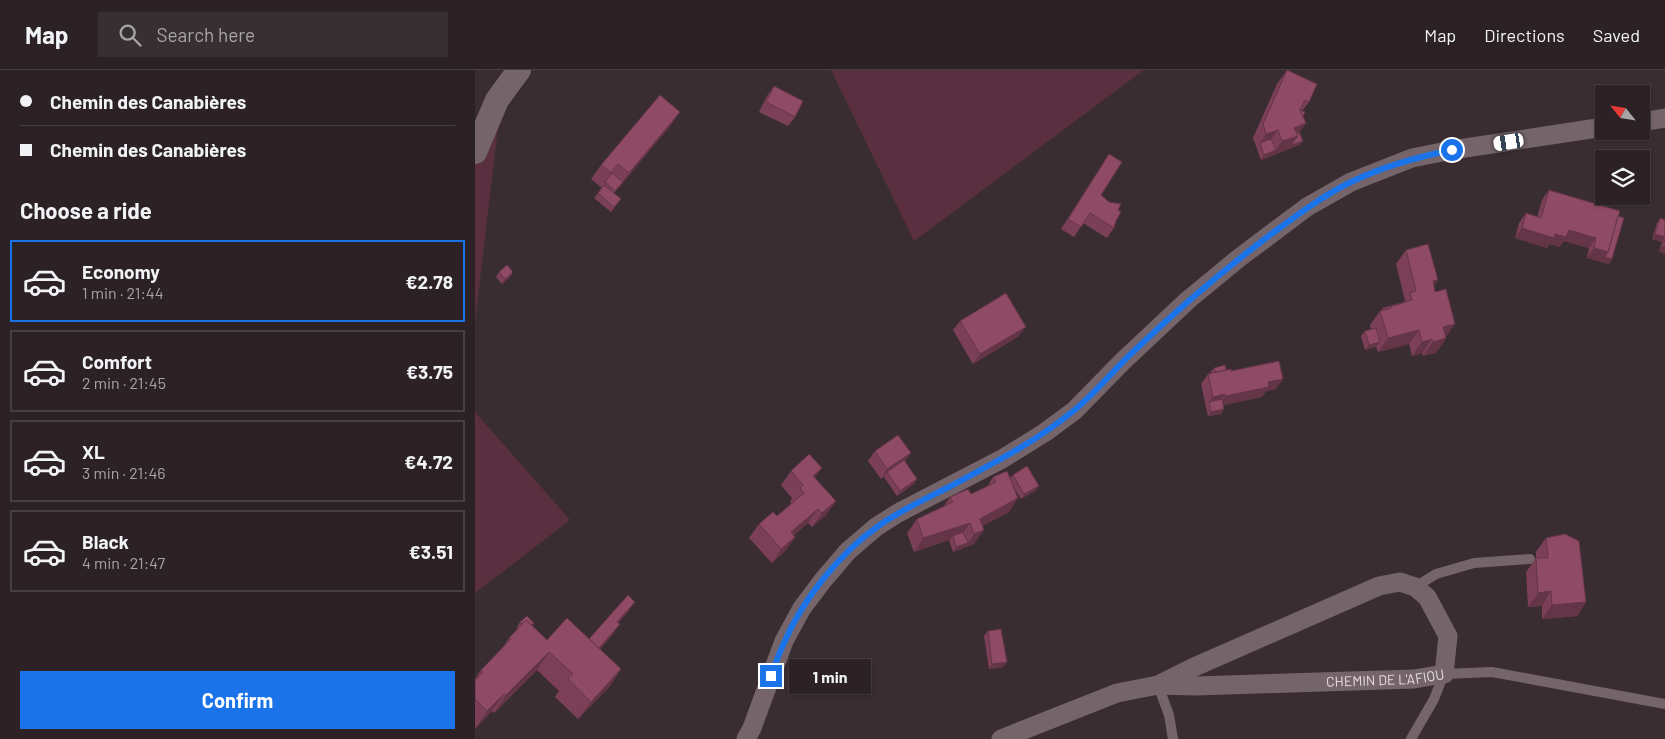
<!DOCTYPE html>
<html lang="en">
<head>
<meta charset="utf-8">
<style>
  body { margin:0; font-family:Barlow,sans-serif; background:#382f32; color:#f1f3f6; height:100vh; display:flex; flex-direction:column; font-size:19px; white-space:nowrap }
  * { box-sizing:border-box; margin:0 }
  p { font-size:16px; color:#a6a4a7 }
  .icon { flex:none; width:28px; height:28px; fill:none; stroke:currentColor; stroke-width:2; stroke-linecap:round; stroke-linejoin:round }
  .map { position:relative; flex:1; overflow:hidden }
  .panel { display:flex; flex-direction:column; background:#2c2225; width:475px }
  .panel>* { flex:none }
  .top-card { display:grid; align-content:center; height:110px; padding:0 20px; background:#2c2225 }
  .needle { width:32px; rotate:300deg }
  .tools { position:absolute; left:1120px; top:15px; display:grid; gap:10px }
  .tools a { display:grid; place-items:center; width:55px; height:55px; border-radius:0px; background:#2c2225; box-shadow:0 1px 4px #0004,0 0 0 1px #483f42; font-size:25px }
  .end { position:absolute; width:22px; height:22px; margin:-11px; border:6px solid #1a73e8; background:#fff; box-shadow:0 0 0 2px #fff }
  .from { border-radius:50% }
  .bubble { position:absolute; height:35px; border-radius:0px; background:#2c2225; box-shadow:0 1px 4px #0004,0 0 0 1px #483f42; font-size:16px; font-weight:700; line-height:35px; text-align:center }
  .car { position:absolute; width:15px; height:30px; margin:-15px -8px; border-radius:6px; box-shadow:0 0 4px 1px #0007; background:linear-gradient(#fff 24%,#345 0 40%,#fff 0 76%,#345 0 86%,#fff 0) }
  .top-card b { display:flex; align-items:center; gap:18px; height:48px; font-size:19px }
  .top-card b+b { border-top:1px solid #483f42 }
  .top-card i { width:12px; height:12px; background:#f1f3f6 }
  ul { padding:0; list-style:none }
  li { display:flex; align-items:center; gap:15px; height:82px; margin:0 10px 8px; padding:0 10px; border:2px solid #483f42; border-radius:0px }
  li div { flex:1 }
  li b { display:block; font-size:19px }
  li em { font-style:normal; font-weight:700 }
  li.on { border-color:#1a73e8 }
  li>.icon { width:45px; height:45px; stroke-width:1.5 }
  h2 { padding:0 20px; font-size:22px; line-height:60px }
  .action { display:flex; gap:10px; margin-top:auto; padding:10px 20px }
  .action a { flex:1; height:58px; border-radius:0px; background:#1a73e8; color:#fff; font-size:20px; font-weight:700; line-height:58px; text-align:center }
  header { display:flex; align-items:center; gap:30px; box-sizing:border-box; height:70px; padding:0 25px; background:#2c2225; border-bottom:1px solid #483f42 }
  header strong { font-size:24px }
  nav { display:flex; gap:28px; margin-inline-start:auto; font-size:18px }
  .search { width:350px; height:45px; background:#382f32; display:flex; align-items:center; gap:12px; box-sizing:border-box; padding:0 18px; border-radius:0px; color:#a6a4a7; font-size:19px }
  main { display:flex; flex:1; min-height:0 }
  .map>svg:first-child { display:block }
</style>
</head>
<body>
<header>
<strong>Map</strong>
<div class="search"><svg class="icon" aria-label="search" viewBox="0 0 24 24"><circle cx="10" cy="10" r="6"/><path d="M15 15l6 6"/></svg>Search here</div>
<nav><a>Map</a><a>Directions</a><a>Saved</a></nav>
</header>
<main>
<section class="panel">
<div class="top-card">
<b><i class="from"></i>Chemin des Canabières</b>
<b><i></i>Chemin des Canabières</b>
</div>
<h2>Choose a ride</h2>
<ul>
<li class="on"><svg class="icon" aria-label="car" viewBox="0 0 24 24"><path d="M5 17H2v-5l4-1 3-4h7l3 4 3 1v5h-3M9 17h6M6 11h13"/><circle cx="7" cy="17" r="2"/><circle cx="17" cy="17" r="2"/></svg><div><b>Economy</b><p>1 min · 21:44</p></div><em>€2.78</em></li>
<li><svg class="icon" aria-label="car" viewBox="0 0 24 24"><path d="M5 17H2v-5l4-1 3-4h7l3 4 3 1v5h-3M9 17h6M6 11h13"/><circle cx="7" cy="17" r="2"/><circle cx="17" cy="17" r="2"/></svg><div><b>Comfort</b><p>2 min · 21:45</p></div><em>€3.75</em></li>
<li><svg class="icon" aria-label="car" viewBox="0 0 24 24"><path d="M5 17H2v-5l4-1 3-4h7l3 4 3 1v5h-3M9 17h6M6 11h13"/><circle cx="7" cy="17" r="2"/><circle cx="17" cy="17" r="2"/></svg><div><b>XL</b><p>3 min · 21:46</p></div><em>€4.72</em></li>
<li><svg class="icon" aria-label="car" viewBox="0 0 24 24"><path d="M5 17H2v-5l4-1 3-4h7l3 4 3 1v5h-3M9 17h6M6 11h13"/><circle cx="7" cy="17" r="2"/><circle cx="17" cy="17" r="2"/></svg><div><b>Black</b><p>4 min · 21:47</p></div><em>€3.51</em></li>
</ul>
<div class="action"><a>Confirm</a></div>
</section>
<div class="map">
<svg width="1190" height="669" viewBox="0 0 1190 669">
  <rect width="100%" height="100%" fill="#3a2d31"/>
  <g fill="#5a3040">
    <path d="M356 0H669L439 171Z"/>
    <path d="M28 15 0 252V79Z"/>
    <path d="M0 342 95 450 0 523Z"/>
  </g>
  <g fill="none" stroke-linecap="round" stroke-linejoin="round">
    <g stroke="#75656a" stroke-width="10">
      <path d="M940 517 961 504 999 493 1055 489"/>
      <path d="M683 615 694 645 698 669"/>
      <path d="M936 669 959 629 969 604 1017 602 1190 634"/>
    </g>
    <g stroke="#75656a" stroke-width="19">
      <path d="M1166 52 1190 48"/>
      <path d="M271 669 277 658 309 571 327 538 349 509 373 481 401 457 423 443 527 389 569 363 599 341 648 291 713 230 764 188 832 137 876 112 937 88 977 80 1129 57"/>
      <path id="s1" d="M526 669 642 623 683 615 721 616 939 609 969 604 973 566 952 527 940 517 925 512 904 516 717 598 683 615"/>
    </g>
    <path stroke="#75656a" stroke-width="24" d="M0 82 22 30 44 0"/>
  </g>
  <g fill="#7b4057">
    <path d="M812 0 834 32 827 41 828 47 831 53 824 62 828 71 824 75 786 90 778 68 802 14Z"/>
    <path d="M299 16 320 47 313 56 284 42 292 26Z"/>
    <path d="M205 42 195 56 139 123 146 129 136 142 119 128 127 118 116 109 126 95Z"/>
    <path d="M634 84 626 125 643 140 639 158 632 168 608 153 599 167 586 159Z"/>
    <path d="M1074 120 1143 146 1137 189 1134 194 1112 188 1114 178 1089 171 1084 177 1075 174 1072 178 1040 168 1044 153 1051 143 1062 147 1067 130Z"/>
    <path d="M1185 148 1190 150V184L1184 181 1187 172 1177 169 1182 153Z"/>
    <path d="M931 180 959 216 971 268 961 283 948 286 947 283 937 286 934 274 903 282 901 277 890 280 886 266 890 261 896 259 895 255 905 241 908 238 929 232 930 231 921 194Z"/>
    <path d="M24 202H38L35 207 27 214 21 207Z"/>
    <path d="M485 251 544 266 498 294 478 260Z"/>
    <path d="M739 298 756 301 801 319 791 321 787 327 748 335 746 344 733 346 726 314 733 304 735 303Z"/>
    <path d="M400 381 430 391 442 409 439 414 422 426 409 407 406 409 393 391Z"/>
    <path d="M316 401 340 408 361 431 351 445 337 457 333 453 319 465 320 467 310 481 297 493 274 468 284 454 302 446 316 434 315 432 317 428 306 415Z"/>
    <path d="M538 405 564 416 560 421 546 429 539 418 534 442 507 456 499 474 478 482 474 470 439 482 432 463 442 449 469 436 475 427 496 424 512 417 518 407 535 408Z"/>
    <path d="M1071 468 1111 532 1102 546 1067 549V536L1053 537 1051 502 1061 488V482Z"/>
    <path d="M153 542 143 553 138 564 125 579 146 599 134 617 103 649 80 627 84 621 62 600 19 643 17 641 0 659V609L6 600 26 580 34 568 43 559 42 557 45 552 57 555 72 570 114 569Z"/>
    <path d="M513 561 532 592 528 597 514 599 509 566Z"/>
  </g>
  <g fill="#643447">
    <path d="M205 42 195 56 137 126 154 103Z"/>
    <path d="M831 53 816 75 828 71 824 75 786 90 789 85 801 80 807 71 819 58Z"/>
    <path d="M803 60 793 74 785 73 791 64Z"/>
    <path d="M1047 158 1080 164 1094 160 1121 168 1114 178 1089 171 1084 177 1075 174 1072 178 1040 168Z"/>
    <path d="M1180 164 1190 167 1187 172 1177 169Z"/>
    <path d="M1187 176 1190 177V184L1184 181Z"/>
    <path d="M1119 178 1133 182 1137 189 1134 194 1112 188Z"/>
    <path d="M38 202 35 207 27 214 30 209Z"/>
    <path d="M963 210 953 224 958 211Z"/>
    <path d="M980 254 970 268 968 257Z"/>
    <path d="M551 257 544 266 498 294 505 284Z"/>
    <path d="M944 260 934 274 903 282 913 268Z"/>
    <path d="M971 268 961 283 948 286 958 272Z"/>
    <path d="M957 269 947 283 937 286 947 272Z"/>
    <path d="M905 272 901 277 890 280 894 275Z"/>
    <path d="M808 309 801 319 791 321 787 327 744 336 750 326 793 312Z"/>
    <path d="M750 324 743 334 734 332 738 327Z"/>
    <path d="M749 339 746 344 733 346 736 342Z"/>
    <path d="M436 383 429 393 412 402 409 407 406 409 412 399Z"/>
    <path d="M347 398 337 412 338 406Z"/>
    <path d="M442 409 439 414 422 426 425 421Z"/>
    <path d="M564 416 560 421 546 429 549 424Z"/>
    <path d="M543 428 534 442 498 461 505 449Z"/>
    <path d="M361 431 351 445 337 457 347 443Z"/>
    <path d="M343 439 333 453 306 476 316 462Z"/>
    <path d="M495 453 485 467 478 466 474 470 439 482 448 468Z"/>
    <path d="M509 460 499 474 478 482 481 477 493 473 499 464Z"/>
    <path d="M320 467 310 481 297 493 306 479Z"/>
    <path d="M1076 521 1067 536 1053 537 1063 523Z"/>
    <path d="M160 532 153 542 136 561 142 552Z"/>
    <path d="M1111 532 1102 546 1067 549 1077 535Z"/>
    <path d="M145 554 138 564 114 592 121 582Z"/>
    <path d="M74 582 62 600 19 643 31 625Z"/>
    <path d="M532 592 528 597 514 599 517 594Z"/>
    <path d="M146 599 134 617 103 649 116 632Z"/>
    <path d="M29 624 17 641 0 659 12 641Z"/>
  </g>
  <g fill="#8f4a65" stroke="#643447">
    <path d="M812 0 842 14 834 32 830 30 825 40 831 53 819 58 823 66 807 71 803 60 791 64 788 54Z"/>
    <path d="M299 16 328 31 320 47 291 32Z"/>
    <path d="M185 25 205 42 154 103 143 94 136 103 126 95Z"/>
    <path d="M825 40 830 42 828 47Z"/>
    <path d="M824 62 828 71 816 75 823 66 822 63Z"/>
    <path d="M796 69 801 80 789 85 785 73Z"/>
    <path d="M634 84 647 92 626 125 634 132 646 134 643 140 646 142 641 151 639 158 615 143 606 157 593 149Z"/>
    <path d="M137 103 148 112 140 121 130 112Z"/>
    <path d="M129 115 146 129 139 137 123 123Z"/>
    <path d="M1074 120 1145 141 1133 182 1119 178 1121 168 1094 160 1091 167 1080 164 1079 168 1047 158 1051 143 1066 148Z"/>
    <path d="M1143 146 1149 148 1137 189 1130 187 1133 182Z"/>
    <path d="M1185 148 1190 150V167L1180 164Z"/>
    <path d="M1190 169V177L1187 176Z"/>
    <path d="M953 174 963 210 958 211 960 222 971 219 980 254 968 257 971 268 958 272 957 269 947 272 944 260 913 268 905 241 916 238V236L937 230 935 223 941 221 931 180Z"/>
    <path d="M32 195 38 202 30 209 24 202Z"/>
    <path d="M531 223 551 257 505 284 485 251Z"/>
    <path d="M927 233 916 236 915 238 908 240V238Z"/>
    <path d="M901 258 905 272 894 275 890 261Z"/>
    <path d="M804 291 808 309 793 312 794 317 750 326V324L738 327 733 304 756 299V301Z"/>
    <path d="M750 295 751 300 740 302 739 298Z"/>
    <path d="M747 329 749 339 736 342 734 332Z"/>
    <path d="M423 365 436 383 412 399 400 381Z"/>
    <path d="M334 384 347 398 338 406 361 431 347 443 343 439 316 462 320 467 306 479 284 454 298 442 302 446 329 423 325 418 328 415 316 401Z"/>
    <path d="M429 390 442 409 425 421 412 402Z"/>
    <path d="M552 396 564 416 549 424 538 405Z"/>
    <path d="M532 401 543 428 505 449 509 460 499 464 495 453 448 468 442 449 478 432 475 427 493 419 496 424 521 412 518 407Z"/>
    <path d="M488 462 493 473 481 477 478 466Z"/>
    <path d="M1090 464 1104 471 1111 532 1077 535 1076 521 1063 523 1061 488H1073L1071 468Z"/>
    <path d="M153 525 160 532 142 552 145 554 124 578 114 569Z"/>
    <path d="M52 546 59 553 56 555 51 550 47 554 45 552Z"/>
    <path d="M92 548 146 599 116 632 93 609 98 604 74 582 31 625 29 624 12 641 0 629V611L8 602 6 600 36 569 34 568 51 550 72 570Z"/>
    <path d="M526 559 532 592 517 594 513 561Z"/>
  </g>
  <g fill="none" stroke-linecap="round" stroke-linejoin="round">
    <path stroke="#1a73e8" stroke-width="6" d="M296 606C300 595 304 583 309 573 327 530 365 483 402 457 424 441 448 430 472 418 515 395 559 373 597 342 620 324 638 300 660 280 703 239 747 201 795 165 821 146 847 126 876 112 909 96 942 87 977 80"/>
  </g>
  <g text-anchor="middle" stroke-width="5" stroke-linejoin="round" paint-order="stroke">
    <g font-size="14" fill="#e6dddf" stroke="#302327">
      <text dy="5" stroke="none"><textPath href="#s1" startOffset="394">CHEMIN DE L'AFIOU</textPath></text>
    </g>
  </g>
</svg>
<div class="tools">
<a><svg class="needle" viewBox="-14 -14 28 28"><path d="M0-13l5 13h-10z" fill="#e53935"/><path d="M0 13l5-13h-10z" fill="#a6a4a7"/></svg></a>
<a><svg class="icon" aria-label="layers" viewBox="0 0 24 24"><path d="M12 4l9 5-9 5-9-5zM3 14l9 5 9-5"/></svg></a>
</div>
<i class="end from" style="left:977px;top:80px"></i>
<i class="end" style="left:296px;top:606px"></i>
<div class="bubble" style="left:314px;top:589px;width:82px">1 min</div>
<i class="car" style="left:1034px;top:72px;rotate:261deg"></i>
</div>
</main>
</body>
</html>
